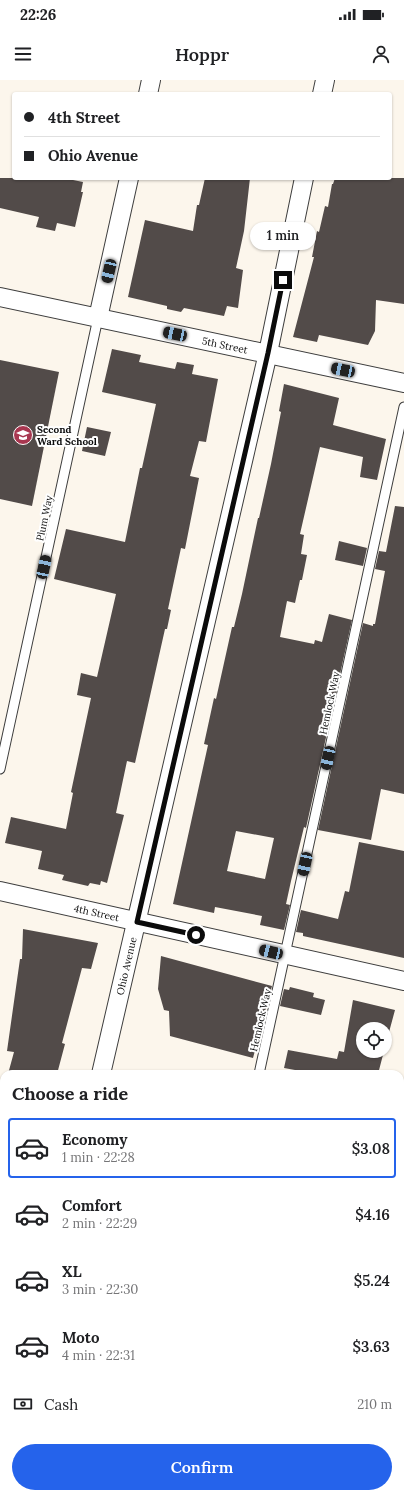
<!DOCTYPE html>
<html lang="en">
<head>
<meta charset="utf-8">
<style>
  body { margin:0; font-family:Lora,serif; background:#f6f6f6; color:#202124; height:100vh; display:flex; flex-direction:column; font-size:15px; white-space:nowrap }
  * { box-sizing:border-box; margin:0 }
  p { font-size:13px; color:#757577 }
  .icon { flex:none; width:22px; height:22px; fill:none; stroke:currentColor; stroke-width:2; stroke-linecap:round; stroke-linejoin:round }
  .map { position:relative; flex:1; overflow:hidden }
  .drawer { position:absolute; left:0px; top:990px; width:404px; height:428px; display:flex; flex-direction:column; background:#fff; border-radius:12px 12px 0 0; box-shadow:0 1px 3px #0004 }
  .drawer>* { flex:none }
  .top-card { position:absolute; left:12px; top:12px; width:380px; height:88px; border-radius:4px; box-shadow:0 1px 3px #0004; display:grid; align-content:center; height:88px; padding:0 12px; background:#fff }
  .fabs { position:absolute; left:356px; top:942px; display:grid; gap:8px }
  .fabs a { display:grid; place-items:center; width:36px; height:36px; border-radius:50%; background:#fff; box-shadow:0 1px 3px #0004; font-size:20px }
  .end { position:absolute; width:18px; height:18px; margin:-9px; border:5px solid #0b0b0b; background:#fff; box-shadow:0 0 0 2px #fff }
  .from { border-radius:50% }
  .bubble { position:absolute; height:28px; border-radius:14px; background:#fff; box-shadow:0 1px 3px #0004; font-size:13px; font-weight:600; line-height:28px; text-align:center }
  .car { position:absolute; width:12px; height:24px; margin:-12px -6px; border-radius:5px; box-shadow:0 0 3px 1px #0007; background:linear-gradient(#222 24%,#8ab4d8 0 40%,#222 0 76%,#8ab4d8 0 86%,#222 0) }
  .top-card b { display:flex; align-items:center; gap:14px; height:38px; font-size:15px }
  .top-card b+b { border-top:1px solid #e0e0e0 }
  .top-card i { width:10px; height:10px; background:#202124 }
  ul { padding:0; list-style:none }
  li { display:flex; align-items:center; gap:12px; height:60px; margin:0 8px 6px; padding:0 4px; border:2px solid transparent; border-radius:4px }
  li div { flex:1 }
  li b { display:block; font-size:15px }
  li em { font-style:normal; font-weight:600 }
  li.selected { border-color:#2563eb }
  li>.icon { width:36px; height:36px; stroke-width:1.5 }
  h2 { padding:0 12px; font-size:18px; line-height:48px }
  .pay { display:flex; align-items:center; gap:10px; height:44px; padding:0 12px; font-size:15px }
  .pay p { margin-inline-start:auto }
  .primary-button { display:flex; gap:8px; margin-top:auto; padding:8px 12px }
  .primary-button a { flex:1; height:46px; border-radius:24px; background:#2563eb; color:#fff; font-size:16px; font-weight:600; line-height:46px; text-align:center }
  .status { display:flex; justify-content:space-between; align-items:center; height:28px; padding:0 20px; background:#fff; direction:ltr }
  .status svg { height:11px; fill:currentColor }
  header { display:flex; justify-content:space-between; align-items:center; height:52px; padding:0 12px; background:#fff; font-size:18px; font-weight:600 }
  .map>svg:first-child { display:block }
</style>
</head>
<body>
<div class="status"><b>22:26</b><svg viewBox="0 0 49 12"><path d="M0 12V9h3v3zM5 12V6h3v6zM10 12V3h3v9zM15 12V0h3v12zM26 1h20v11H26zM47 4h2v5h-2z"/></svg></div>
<header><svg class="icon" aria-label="menu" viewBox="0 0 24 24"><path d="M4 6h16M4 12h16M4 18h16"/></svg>Hoppr<svg class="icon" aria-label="person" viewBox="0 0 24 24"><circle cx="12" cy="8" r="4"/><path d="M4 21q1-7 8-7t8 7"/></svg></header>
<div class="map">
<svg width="404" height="1418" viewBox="0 0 404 1418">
  <rect width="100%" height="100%" fill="#fcf6ec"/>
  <g fill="#524b49" fill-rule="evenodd">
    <path d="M0 98H63L83 102 81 112H83L75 147 57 143 55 151 36 147 39 137 0 128Z"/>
    <path d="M205 98H250L244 151 236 188 243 190 238 228 227 226 224 236 184 228 181 232 167 229V226L128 217 145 140 193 151 197 125H199Z"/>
    <path d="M335 98H404V224L376 220 375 251 368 265 319 255 317 262 293 257 314 177H312L317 151 319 152 325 126 328 127 332 104H333Z"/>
    <path d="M112 269 141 275 139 282 175 289 177 282 194 285 192 294 218 299 206 362 199 361 190 396 199 398 185 469 181 468 168 529 171 530 167 549H165L135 683 127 681 116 733 124 735 107 803 101 801 100 805 90 803 88 806 62 800 64 795 38 789 42 771 5 763 11 737 66 749 73 713 71 712 91 618 77 615 81 593 97 597 116 514 54 499 66 449 125 462 140 388H142L156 324 102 312Z"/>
    <path d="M0 280 59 292 32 426 0 419Z"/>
    <path d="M284 304 339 318 333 345 386 359 377 400 360 397 363 377 320 367 300 454 304 455 301 474 307 475 302 500H300L295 523 287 521 280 557 314 564 315 560 322 562 329 534 352 540 306 748 304 747 291 801 286 824 290 825 284 850 260 845 262 836 215 827 214 833 173 824 208 665 204 664 214 618 216 619 232 547H234L242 514 258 438H259L271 384 281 332 279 331ZM236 751 274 758 265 799 227 791Z"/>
    <path d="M87 347 111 352 105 376 82 371Z"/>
    <path d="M395 426 404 427V714L381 709 371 760 318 750 363 543 373 546V544H375L385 491 375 489 379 471 386 472Z"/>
    <path d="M339 461 367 468 363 486 335 480Z"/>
    <path d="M359 762 404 771V878L303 856V853L296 852 301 830 338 839 345 811 349 812Z"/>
    <path d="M23 849 98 863 91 889 82 888 62 963 65 964 57 994H8L14 972 7 971 20 879H22Z"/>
    <path d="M161 876 272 906 253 978 170 956 169 931 164 930 158 909Z"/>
    <path d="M290 907 314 913 313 917 325 920 321 935 280 926 284 909 289 910Z"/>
    <path d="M353 920 395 930 385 967V949H363V971H384L378 994H317L284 988 288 970 337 979 339 971 344 972Z"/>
  </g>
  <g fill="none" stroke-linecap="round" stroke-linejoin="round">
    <g stroke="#3e3e3e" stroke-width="11">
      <g id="lane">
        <path d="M0 689 98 238"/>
        <path d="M259 994 404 327"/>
        <path d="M400 1145 404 1147"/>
        <path d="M165 1418V1414"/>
      </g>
    </g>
    <g stroke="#3e3e3e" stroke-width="20">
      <g id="street">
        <path d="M148 14 151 0"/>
        <path d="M322 14 325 0"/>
        <path id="s1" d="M0 217 404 303"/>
        <path d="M98 238 129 98"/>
        <path id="s2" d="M0 811 404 901"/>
        <path id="s3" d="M101 994 268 273 304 98"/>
        <path d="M2 1418 4 1409"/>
      </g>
    </g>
    <g stroke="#2d2d2d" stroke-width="24">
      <g id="secondary">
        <path d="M400 1099 404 1081"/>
        <path d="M330 1418 331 1414"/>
      </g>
    </g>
    <use href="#lane" stroke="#fff" stroke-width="9"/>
    <use href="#street" stroke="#fff" stroke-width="18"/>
    <use href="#secondary" stroke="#f4e0af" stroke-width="22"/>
  </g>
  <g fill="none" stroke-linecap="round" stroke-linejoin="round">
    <path stroke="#0b0b0b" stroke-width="5" d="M196 855 137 842 268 273 283 200"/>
  </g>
  <defs>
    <g id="school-disc" transform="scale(1)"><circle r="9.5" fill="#a83750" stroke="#fff"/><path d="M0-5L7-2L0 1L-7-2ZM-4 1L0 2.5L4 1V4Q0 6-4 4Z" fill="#fff"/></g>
  </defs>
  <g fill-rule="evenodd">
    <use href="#school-disc" x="23" y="355"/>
  </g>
  <g text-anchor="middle" stroke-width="4" stroke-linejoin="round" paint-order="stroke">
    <g font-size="10" fill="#0b0b0b" stroke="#fff">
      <text dy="4" stroke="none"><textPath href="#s1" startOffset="230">5th Street</textPath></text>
      <text transform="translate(44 438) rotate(-78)" y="4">Plum Way</text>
      <text transform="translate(329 623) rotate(-78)" y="4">Hemlock Way</text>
      <text dy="4" stroke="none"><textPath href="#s2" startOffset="99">4th Street</textPath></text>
      <text dy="4" stroke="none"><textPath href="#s3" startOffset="111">Ohio Avenue</textPath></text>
      <text transform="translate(260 940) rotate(-77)" y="4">Hemlock Way</text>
    </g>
    <g font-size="10" font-weight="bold" fill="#0b0b0b" stroke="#fff" text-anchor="start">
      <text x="37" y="353">Second<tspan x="37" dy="12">Ward School</tspan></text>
    </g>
  </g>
</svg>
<div class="fabs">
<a><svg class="icon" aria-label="locate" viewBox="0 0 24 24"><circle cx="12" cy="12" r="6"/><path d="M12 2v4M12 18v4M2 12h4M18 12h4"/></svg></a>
</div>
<i class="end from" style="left:196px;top:855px"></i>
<i class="end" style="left:283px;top:200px"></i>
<div class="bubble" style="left:250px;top:142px;width:66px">1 min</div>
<i class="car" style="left:109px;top:191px;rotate:193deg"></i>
<i class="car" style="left:175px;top:254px;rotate:282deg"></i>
<i class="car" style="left:343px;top:290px;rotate:282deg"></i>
<i class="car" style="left:44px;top:487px;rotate:12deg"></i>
<i class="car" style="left:328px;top:678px;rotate:192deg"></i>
<i class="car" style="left:305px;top:784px;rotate:192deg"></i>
<i class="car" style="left:271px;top:872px;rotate:283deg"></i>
<div class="top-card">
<b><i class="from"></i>4th Street</b>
<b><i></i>Ohio Avenue</b>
</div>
<section class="drawer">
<h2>Choose a ride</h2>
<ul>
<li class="selected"><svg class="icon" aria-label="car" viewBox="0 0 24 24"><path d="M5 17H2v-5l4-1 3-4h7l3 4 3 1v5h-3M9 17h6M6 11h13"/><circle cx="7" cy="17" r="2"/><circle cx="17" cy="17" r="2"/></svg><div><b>Economy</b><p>1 min · 22:28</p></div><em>$3.08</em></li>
<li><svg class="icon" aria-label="car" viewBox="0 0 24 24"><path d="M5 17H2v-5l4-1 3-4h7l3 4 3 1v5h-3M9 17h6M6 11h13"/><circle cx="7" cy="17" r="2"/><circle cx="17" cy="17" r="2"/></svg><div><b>Comfort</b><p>2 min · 22:29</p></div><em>$4.16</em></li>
<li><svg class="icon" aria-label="car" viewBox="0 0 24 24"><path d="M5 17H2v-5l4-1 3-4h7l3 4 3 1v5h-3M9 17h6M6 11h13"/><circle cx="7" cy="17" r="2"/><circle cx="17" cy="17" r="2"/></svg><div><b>XL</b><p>3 min · 22:30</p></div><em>$5.24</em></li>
<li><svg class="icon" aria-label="car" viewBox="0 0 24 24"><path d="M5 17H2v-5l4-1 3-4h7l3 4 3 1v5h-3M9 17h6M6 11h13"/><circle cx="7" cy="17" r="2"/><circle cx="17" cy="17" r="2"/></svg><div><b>Moto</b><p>4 min · 22:31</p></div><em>$3.63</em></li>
</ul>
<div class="pay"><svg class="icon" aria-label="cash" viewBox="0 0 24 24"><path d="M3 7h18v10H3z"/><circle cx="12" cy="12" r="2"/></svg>Cash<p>210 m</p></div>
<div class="primary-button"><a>Confirm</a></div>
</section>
</div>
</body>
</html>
